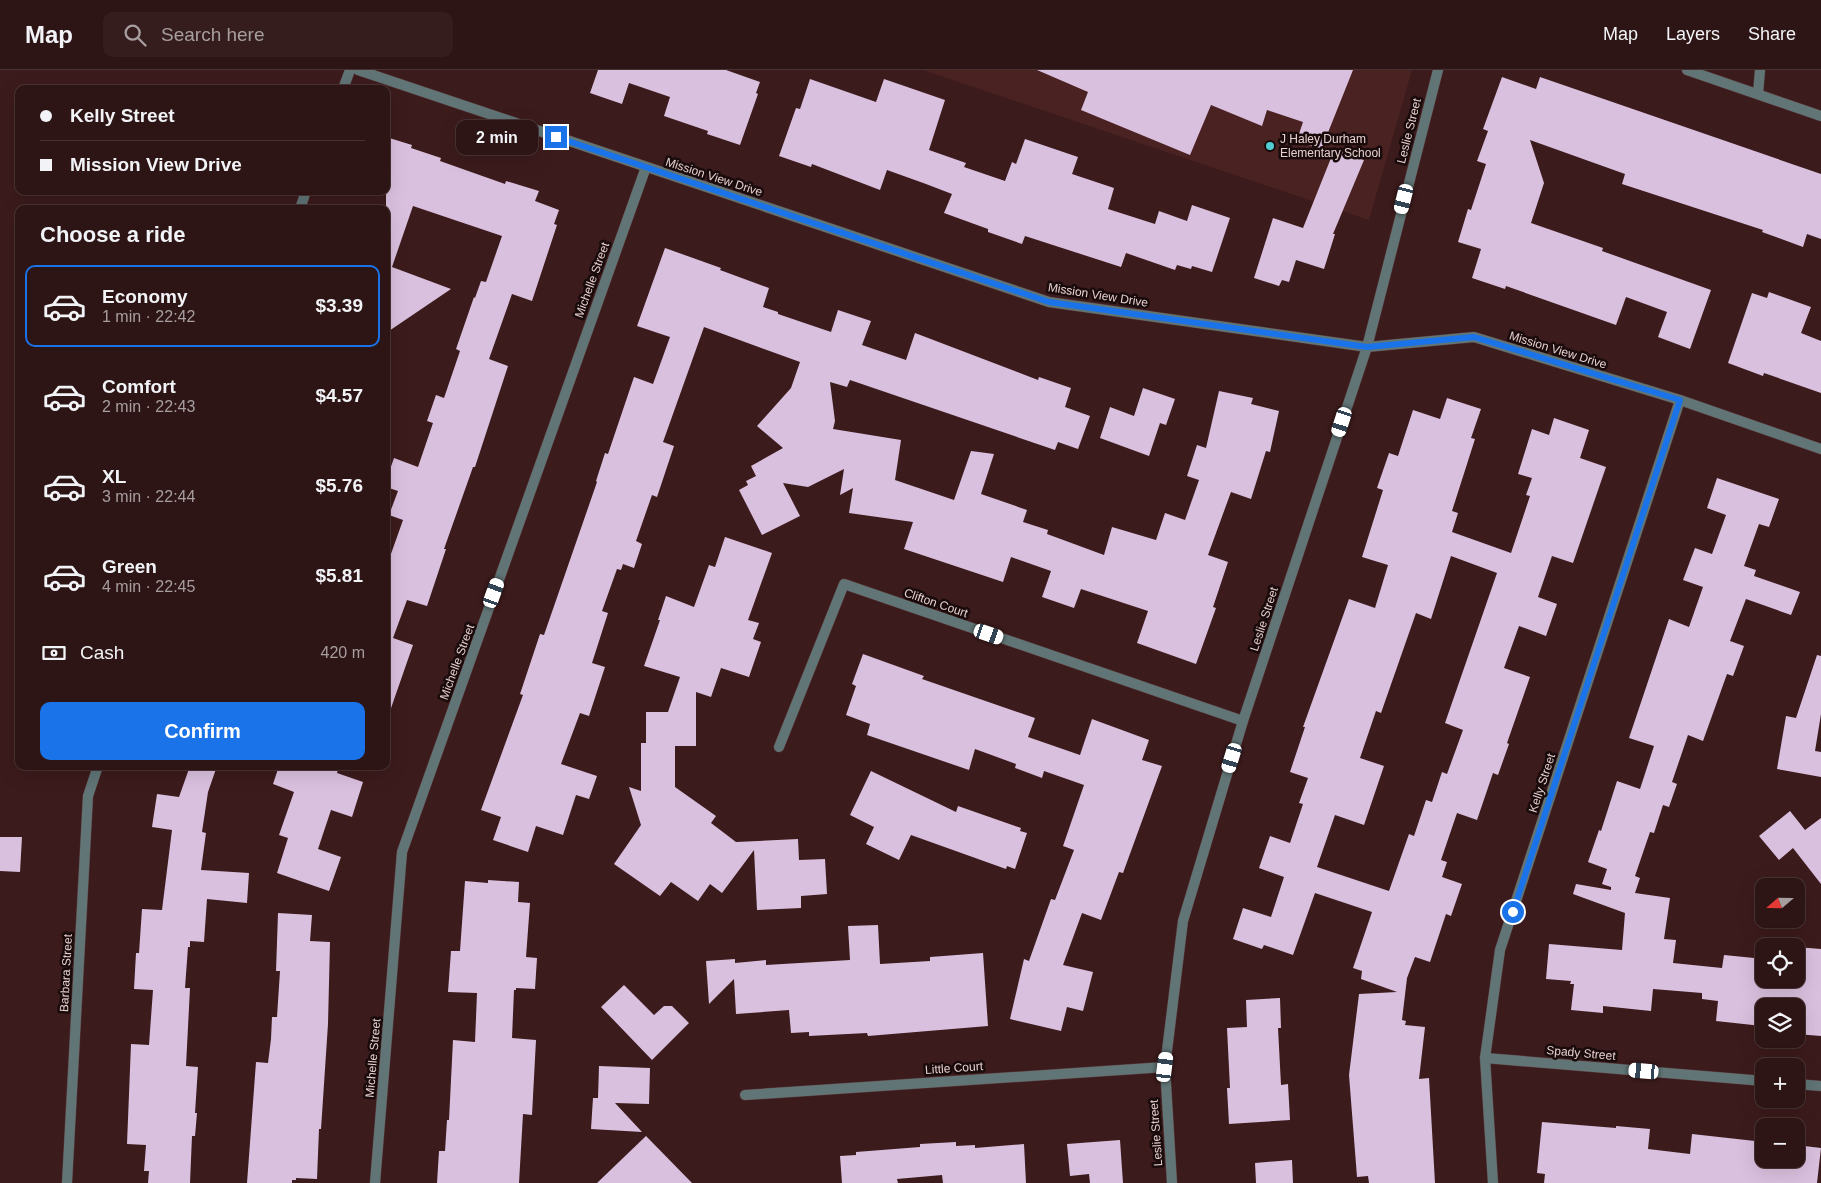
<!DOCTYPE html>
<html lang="en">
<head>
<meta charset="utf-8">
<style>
  body { margin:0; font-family:Helvetica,sans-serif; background:#351d1e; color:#f1f3f6; height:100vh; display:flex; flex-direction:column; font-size:19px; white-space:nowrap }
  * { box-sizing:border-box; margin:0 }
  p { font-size:16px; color:#a79ea0 }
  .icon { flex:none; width:28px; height:28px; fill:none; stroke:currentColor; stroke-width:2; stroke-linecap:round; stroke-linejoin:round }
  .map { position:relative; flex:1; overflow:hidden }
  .drawer { position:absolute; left:15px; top:135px; width:375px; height:565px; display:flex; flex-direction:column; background:#2d1415; border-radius:10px; box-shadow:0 5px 20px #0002,0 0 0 1px #483334 }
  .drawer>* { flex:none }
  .banner { position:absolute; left:15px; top:15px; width:375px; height:110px; border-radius:10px; box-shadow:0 5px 20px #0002,0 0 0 1px #483334; display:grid; align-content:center; height:110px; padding:0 25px; background:#2d1415 }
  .needle { width:32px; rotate:250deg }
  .tools { position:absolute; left:1755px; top:808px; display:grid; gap:10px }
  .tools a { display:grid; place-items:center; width:50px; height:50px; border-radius:10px; background:#2d1415; box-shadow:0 5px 20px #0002,0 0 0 1px #483334; font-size:25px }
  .end { position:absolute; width:22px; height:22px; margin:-11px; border:6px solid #1a73e8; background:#fff; box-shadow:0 0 0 2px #fff }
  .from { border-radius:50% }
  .bubble { position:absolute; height:35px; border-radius:10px; background:#2d1415; box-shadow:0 5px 20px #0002,0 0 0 1px #483334; font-size:16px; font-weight:700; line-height:35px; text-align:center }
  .car { position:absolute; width:15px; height:30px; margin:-15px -8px; border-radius:6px; box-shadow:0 0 4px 1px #0007; background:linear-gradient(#fff 24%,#345 0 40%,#fff 0 76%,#345 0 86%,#fff 0) }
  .banner b { display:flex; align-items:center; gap:18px; height:48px; font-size:19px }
  .banner b+b { border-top:1px solid #483334 }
  .banner i { width:12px; height:12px; background:#f1f3f6 }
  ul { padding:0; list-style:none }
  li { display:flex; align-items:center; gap:15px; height:82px; margin:0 10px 8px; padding:0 15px; border:2px solid transparent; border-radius:10px }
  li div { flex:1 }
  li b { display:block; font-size:19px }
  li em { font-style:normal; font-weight:700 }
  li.on { border-color:#1a73e8 }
  li>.icon { width:45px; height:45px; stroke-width:1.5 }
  h2 { padding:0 25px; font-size:22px; line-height:60px }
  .pay { display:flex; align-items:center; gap:12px; height:55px; padding:0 25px; font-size:19px }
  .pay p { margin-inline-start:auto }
  .primary-button { display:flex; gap:10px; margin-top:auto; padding:10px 25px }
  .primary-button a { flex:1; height:58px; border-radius:10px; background:#1a73e8; color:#fff; font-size:20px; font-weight:700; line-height:58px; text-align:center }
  header { display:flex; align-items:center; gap:30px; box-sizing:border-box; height:70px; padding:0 25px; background:#2d1415; border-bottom:1px solid #483334 }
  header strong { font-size:24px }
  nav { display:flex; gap:28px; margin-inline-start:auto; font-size:18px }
  .search { width:350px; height:45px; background:#351d1e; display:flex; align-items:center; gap:12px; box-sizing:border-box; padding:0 18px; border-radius:10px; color:#a79ea0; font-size:19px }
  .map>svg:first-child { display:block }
</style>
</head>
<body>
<header>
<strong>Map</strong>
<div class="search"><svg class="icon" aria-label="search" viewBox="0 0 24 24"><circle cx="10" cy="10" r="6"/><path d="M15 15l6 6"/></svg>Search here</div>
<nav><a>Map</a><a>Layers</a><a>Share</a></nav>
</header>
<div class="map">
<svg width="1821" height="1113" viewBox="0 0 1821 1113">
  <rect width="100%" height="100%" fill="#3c1b1c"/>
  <path fill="#4a2222" d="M923 0H1412L1369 150Z"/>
  <g fill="#dac0df" fill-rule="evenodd">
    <path d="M598 0H726L760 12 756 23 758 24 740 75 707 64 708 61 664 46 670 27 629 13 622 34 590 23Z"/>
    <path d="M1037 0H1353L1321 80 1297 70 1303 52 1267 40 1262 56 1211 35 1190 85 1081 40 1088 22Z"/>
    <path d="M1502 7 1536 19 1540 7 1821 104V169L1807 164 1803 177 1762 162 1763 160 1622 114 1625 104 1530 70 1544 113 1531 153 1603 178 1602 181 1711 220 1690 279 1658 267 1667 242 1626 227 1616 255 1506 216 1505 219 1472 208 1481 179 1458 172 1468 139 1471 140 1486 94 1477 91 1488 61 1483 59Z"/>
    <path d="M810 9 876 32 884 9 945 30 929 80 966 93 964 97 1005 111 1012 92 1016 94 1025 69 1078 87 1072 104 1114 118 1108 139 1155 154 1159 141 1187 151 1192 135 1230 148 1212 202 1192 196 1191 199 1177 195 1175 200 1126 183 1121 197 1025 166 1022 174 988 162V159L944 143 952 124 926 114 887 100 880 120 812 94 811 97 779 86 796 38 800 39Z"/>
    <path d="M386 67 412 75 411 78 441 88 440 91 505 114 506 111 539 121 535 131 559 140 554 154 557 155 532 231 512 224 489 289 508 296 475 397H473L444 479H446L427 536 407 530 393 568 413 575 390 641H386V498L403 450 389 445 398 421 386 417V411L394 388 418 397 433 353 427 351 436 325 444 328 460 281 456 279 474 227 475 228 481 211 486 212 502 166 413 136 392 197 451 219 386 263Z"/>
    <path d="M1335 78 1364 90 1333 164H1335L1324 199 1296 190 1289 212 1282 210 1279 216 1254 208 1273 148 1303 158Z"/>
    <path d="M665 178 721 198 720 200 769 218 763 237 778 242V244L831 262 838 240 871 251 862 275 906 290 915 263 1038 310 1039 307 1071 318 1065 337 1090 346 1078 379 1058 372 1055 380 850 310 847 317 830 312 835 351 833 359 901 370 895 410 954 430 971 381 994 384 981 424 1027 440 1023 452 1048 460 1047 464 1104 485 1112 457 1156 470 1165 443 1185 450 1199 410 1187 406 1197 375 1206 378 1219 321 1253 328 1251 334 1279 341 1270 382 1266 381 1251 429 1231 422 1208 485 1228 492 1213 537 1216 538 1196 594 1137 573 1148 541 1081 519 1074 538 1042 527 1051 501 1011 487 1003 512 904 479 913 452 849 443 853 418 840 425 844 399 808 417 783 413 800 446 762 465 739 420 748 415 746 411 756 406 751 396 783 378 757 356 791 318 800 292 704 257 663 372 674 376 657 427 652 425 636 471 642 474 634 498 623 494 621 500 617 499 602 541 608 543 592 593 605 597 589 646 580 643 561 694 597 706 589 729 576 725 563 765 536 756 528 782 493 770 501 747 481 740 523 625 520 624 540 564 544 565 597 412 596 411 605 383 608 384 634 307 653 314 670 267 637 256Z"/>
    <path d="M1769 222 1811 237 1801 263 1821 271V323L1764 303 1763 306 1728 293 1752 223 1767 228Z"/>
    <path d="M1143 318 1175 329 1166 355 1160 353 1149 386 1100 368 1110 337 1134 346Z"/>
    <path d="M1447 328 1481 339 1471 368 1475 369 1452 441 1458 443 1452 462 1511 483 1530 426 1526 425 1532 408 1518 404 1532 359 1549 365 1554 348 1589 360 1580 388 1606 397 1573 493 1552 486 1538 527 1557 534 1546 566 1519 556 1504 598 1530 607 1507 673 1509 674 1498 705 1493 703 1477 750 1457 743 1441 790 1447 792 1442 807 1462 814 1451 846 1446 844 1430 892 1415 887 1407 908 1402 950 1406 951 1405 955 1425 957 1419 1009 1429 1008 1435 1113H1369L1368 1106 1357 1107 1349 1005 1359 924 1397 922 1361 909 1362 901 1353 898 1372 842 1315 823 1293 885 1264 875 1262 879 1233 869 1243 838 1271 847 1284 807 1259 798 1270 766 1290 773 1303 734 1299 733 1308 708 1290 702 1305 657H1303L1349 529 1375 538 1388 495 1362 487 1383 420 1377 418 1389 383 1398 386 1413 340 1440 349ZM1451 486 1497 503 1445 653 1463 660 1447 704 1442 702 1432 732 1426 730 1414 766 1409 764 1389 821 1317 797 1335 745 1364 755 1384 696 1360 688 1376 641 1381 643 1416 543 1431 549Z"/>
    <path d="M1717 408 1779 429 1769 457 1759 454 1744 496 1756 500 1754 506 1800 522 1791 545 1746 529 1730 571 1744 576 1733 606 1727 604 1703 671 1688 665 1672 712 1677 714 1669 737 1663 735 1654 763 1650 762 1635 806 1640 808 1635 823 1670 828 1664 869 1676 870 1673 893 1722 898 1724 885 1764 889V909H1796V877L1821 879V966L1796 964V936H1764V961H1761L1762 956 1716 951 1718 931 1702 929V923L1653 919 1651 941 1603 936V943L1571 940 1574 914H1570L1571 911 1546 909 1549 874 1622 880 1625 843 1573 824 1576 814 1611 820V817L1602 814 1607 799 1588 792 1599 760 1601 761 1617 711 1640 719 1654 676 1629 668 1669 549 1689 557 1703 517 1683 510 1695 478 1712 484 1726 445 1707 438Z"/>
    <path d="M725 467 772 483 748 550 759 553 753 569 761 572 749 607 721 598 711 627 696 622V676H675V717L716 746 711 753 736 772 798 769 799 790 825 789 827 824 801 826V838L757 840 754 780 722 823 710 814 698 831 671 812 660 826 614 794 641 755 629 717 641 721V673H646V642H668L680 607 644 596 660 550H658L666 526 694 537 709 495 715 497Z"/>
    <path d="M863 584 924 606 922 609 1035 648 1028 667 1080 685 1092 649 1149 670 1142 690 1162 696 1123 803 1119 802 1101 850 1082 843 1063 895 1093 902 1083 941 1067 937 1061 961 1010 949 1024 889 1029 891 1051 829 1055 830 1074 780 1063 776 1084 715 1044 701 1042 708 1015 698 1016 694 975 679 969 700 867 665 870 654 846 645 856 616 852 614Z"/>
    <path d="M1817 585 1821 586V644L1815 681 1821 682V707L1777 699 1786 646 1796 648Z"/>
    <path d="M190 696H217L208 722 202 762 206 763 201 800 249 803 247 833 207 829 204 872 190 871V877H188L185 918H190L186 996 198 997 195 1043H197L195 1066H192L190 1113H148L149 1101H144L146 1075 127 1074 131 974 149 975 153 920 134 919 136 883H139L142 839 162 840 172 760 152 757 157 724 179 727Z"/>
    <path d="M279 696H339L337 703 363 712 352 747 331 740 318 779 341 787 329 821 277 803 288 768 279 765 294 722 273 714Z"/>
    <path d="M871 701 956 742 958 736 1021 758 1020 761 1027 763 1015 799 1007 796 1006 799 911 765 899 790 866 774 874 757 850 745Z"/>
    <path d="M1790 741 1805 760 1821 748V814L1793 778 1779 790 1759 766Z"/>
    <path d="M0 767H22L20 802 0 801Z"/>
    <path d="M488 810 519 812 518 832 530 833 526 887 537 888 535 919 516 918V920H514L512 968 536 970 532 1045 523 1044 519 1113H437L439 1081H445L447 1050H449L453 970 475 972 477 923 448 922 451 881H460L465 811 488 813Z"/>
    <path d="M278 843 312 845 310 871 330 872 328 954 321 1059H319L317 1109 296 1108V1110H292V1113H247L256 992 268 993 271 969 272 947H277L280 901H276Z"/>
    <path d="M878 855 880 894 930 891V887L983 883 988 956 868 966 867 963 809 966V962L791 963 789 940 736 944 734 909 709 934 706 891 735 889V893L766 890V895L850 890 848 856Z"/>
    <path d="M624 915 654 945 664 936H672L689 953 652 990 601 937Z"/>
    <path d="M1280 928 1281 958H1278L1281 1015 1288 1014 1290 1050 1229 1054 1227 1018H1230L1227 958 1247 957 1246 930Z"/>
    <path d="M599 996 650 998 649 1034 615 1033 642 1062 591 1059 593 1028H598Z"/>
    <path d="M1542 1052 1616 1058V1056L1650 1059 1648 1079 1690 1084 1692 1064 1764 1072V1089H1796V1075L1821 1078 1817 1113H1544L1545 1104 1537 1103Z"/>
    <path d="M646 1066 692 1113H597Z"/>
    <path d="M1120 1070 1123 1113H1090L1089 1104 1070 1106 1067 1074Z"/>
    <path d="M956 1072V1076L975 1075V1078L1024 1074 1026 1113H943L942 1105 897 1109 898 1113H842L840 1086 856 1085V1082L920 1077V1074Z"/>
    <path d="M1292 1090 1293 1113H1256L1255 1093Z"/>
  </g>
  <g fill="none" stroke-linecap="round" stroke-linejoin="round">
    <g stroke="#583839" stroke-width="11">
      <g id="street">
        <path d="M358 0 1049 232 1367 277 1474 267 1680 330 1821 379"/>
        <path d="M1687 0 1821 46"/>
        <path d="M343 19 350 0"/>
        <path d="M1758 24 1760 0"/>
        <path d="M300 139 306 121"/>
        <path d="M779 677 844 514 1243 651"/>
        <path d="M1485 988 1764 1011"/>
        <path d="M1796 1014 1821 1016"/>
        <path d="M745 1025 1165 997"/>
        <path d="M67 1113 88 726 98 696"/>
        <path d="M375 1113 402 782 646 97"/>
        <path d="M1172 1113 1165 997 1183 851 1243 651 1367 277 1438 0"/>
        <path d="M1493 1113 1485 988 1500 880 1680 330"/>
      </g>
    </g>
    <use href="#street" stroke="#617576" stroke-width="10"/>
  </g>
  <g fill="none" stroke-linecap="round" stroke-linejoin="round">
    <path stroke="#1a73e8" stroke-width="6" d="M556 67 1049 232 1367 277 1474 267 1680 330 1513 842"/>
  </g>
  <circle fill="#51ccd3" stroke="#190b0b" stroke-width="2" cx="1270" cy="76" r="5"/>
  <g text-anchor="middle" stroke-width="5" stroke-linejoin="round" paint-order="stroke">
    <g font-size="12" fill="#e8d1d0" stroke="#190b0b">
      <text transform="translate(1409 61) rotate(-76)" y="4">Leslie Street</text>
      <text transform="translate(714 107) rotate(18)" y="4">Mission View Drive</text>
      <text transform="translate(592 210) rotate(-70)" y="4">Michelle Street</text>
      <text transform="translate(1098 225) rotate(9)" y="4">Mission View Drive</text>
      <text transform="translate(1558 280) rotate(17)" y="4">Mission View Drive</text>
      <text transform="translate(936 533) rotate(19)" y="4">Clifton Court</text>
      <text transform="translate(1264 549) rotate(-72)" y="4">Leslie Street</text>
      <text transform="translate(457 592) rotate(-70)" y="4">Michelle Street</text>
      <text transform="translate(1542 713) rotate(-72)" y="4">Kelly Street</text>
      <text transform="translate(66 903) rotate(-87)" y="4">Barbara Street</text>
      <text transform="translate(1581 983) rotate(5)" y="4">Spady Street</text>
      <text transform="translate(373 988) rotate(-85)" y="4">Michelle Street</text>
      <text transform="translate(954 998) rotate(-4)" y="4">Little Court</text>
      <text transform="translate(1156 1063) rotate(-94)" y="4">Leslie Street</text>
    </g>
    <g font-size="12" fill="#e8d1d0" stroke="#190b0b" text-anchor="start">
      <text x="1280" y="73">J Haley Durham<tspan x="1280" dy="14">Elementary School</tspan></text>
    </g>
  </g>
</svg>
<div class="tools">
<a><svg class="needle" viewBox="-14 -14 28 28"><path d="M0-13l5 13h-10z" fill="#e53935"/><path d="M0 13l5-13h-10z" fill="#a79ea0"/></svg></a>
<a><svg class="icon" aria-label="locate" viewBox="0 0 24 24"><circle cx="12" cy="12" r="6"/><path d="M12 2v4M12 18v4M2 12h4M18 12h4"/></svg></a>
<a><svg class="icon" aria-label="layers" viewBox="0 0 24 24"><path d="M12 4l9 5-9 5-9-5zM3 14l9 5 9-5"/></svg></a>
<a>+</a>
<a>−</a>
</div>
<i class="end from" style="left:1513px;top:842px"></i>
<i class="end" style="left:556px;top:67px"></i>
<div class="bubble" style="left:456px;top:50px;width:82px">2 min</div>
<i class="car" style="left:1404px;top:129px;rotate:194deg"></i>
<i class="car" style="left:1342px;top:352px;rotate:198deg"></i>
<i class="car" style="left:494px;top:523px;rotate:20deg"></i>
<i class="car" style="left:989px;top:564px;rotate:109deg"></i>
<i class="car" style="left:1232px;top:688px;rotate:197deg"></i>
<i class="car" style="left:1165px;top:997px;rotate:7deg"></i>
<i class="car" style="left:1644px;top:1001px;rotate:275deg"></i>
<div class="banner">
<b><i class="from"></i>Kelly Street</b>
<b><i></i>Mission View Drive</b>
</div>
<section class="drawer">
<h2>Choose a ride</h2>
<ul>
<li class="on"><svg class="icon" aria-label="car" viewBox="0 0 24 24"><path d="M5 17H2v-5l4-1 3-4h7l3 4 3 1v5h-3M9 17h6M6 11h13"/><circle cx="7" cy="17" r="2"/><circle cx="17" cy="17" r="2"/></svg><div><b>Economy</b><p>1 min · 22:42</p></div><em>$3.39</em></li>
<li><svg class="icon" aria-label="car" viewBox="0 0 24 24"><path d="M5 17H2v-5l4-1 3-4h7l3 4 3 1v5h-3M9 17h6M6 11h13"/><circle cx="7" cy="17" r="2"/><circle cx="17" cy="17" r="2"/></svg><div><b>Comfort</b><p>2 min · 22:43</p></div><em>$4.57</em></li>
<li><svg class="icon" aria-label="car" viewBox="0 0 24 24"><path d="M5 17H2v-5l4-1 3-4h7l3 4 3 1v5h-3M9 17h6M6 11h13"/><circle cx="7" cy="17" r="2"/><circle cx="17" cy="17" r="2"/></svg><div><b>XL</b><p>3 min · 22:44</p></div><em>$5.76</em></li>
<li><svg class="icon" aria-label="car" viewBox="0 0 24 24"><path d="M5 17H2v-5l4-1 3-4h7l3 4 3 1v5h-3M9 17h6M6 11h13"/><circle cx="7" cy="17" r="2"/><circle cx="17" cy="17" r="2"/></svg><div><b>Green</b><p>4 min · 22:45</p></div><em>$5.81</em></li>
</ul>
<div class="pay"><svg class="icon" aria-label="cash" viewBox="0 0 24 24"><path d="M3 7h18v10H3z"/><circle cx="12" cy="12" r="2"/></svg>Cash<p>420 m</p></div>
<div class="primary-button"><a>Confirm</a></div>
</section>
</div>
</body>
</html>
